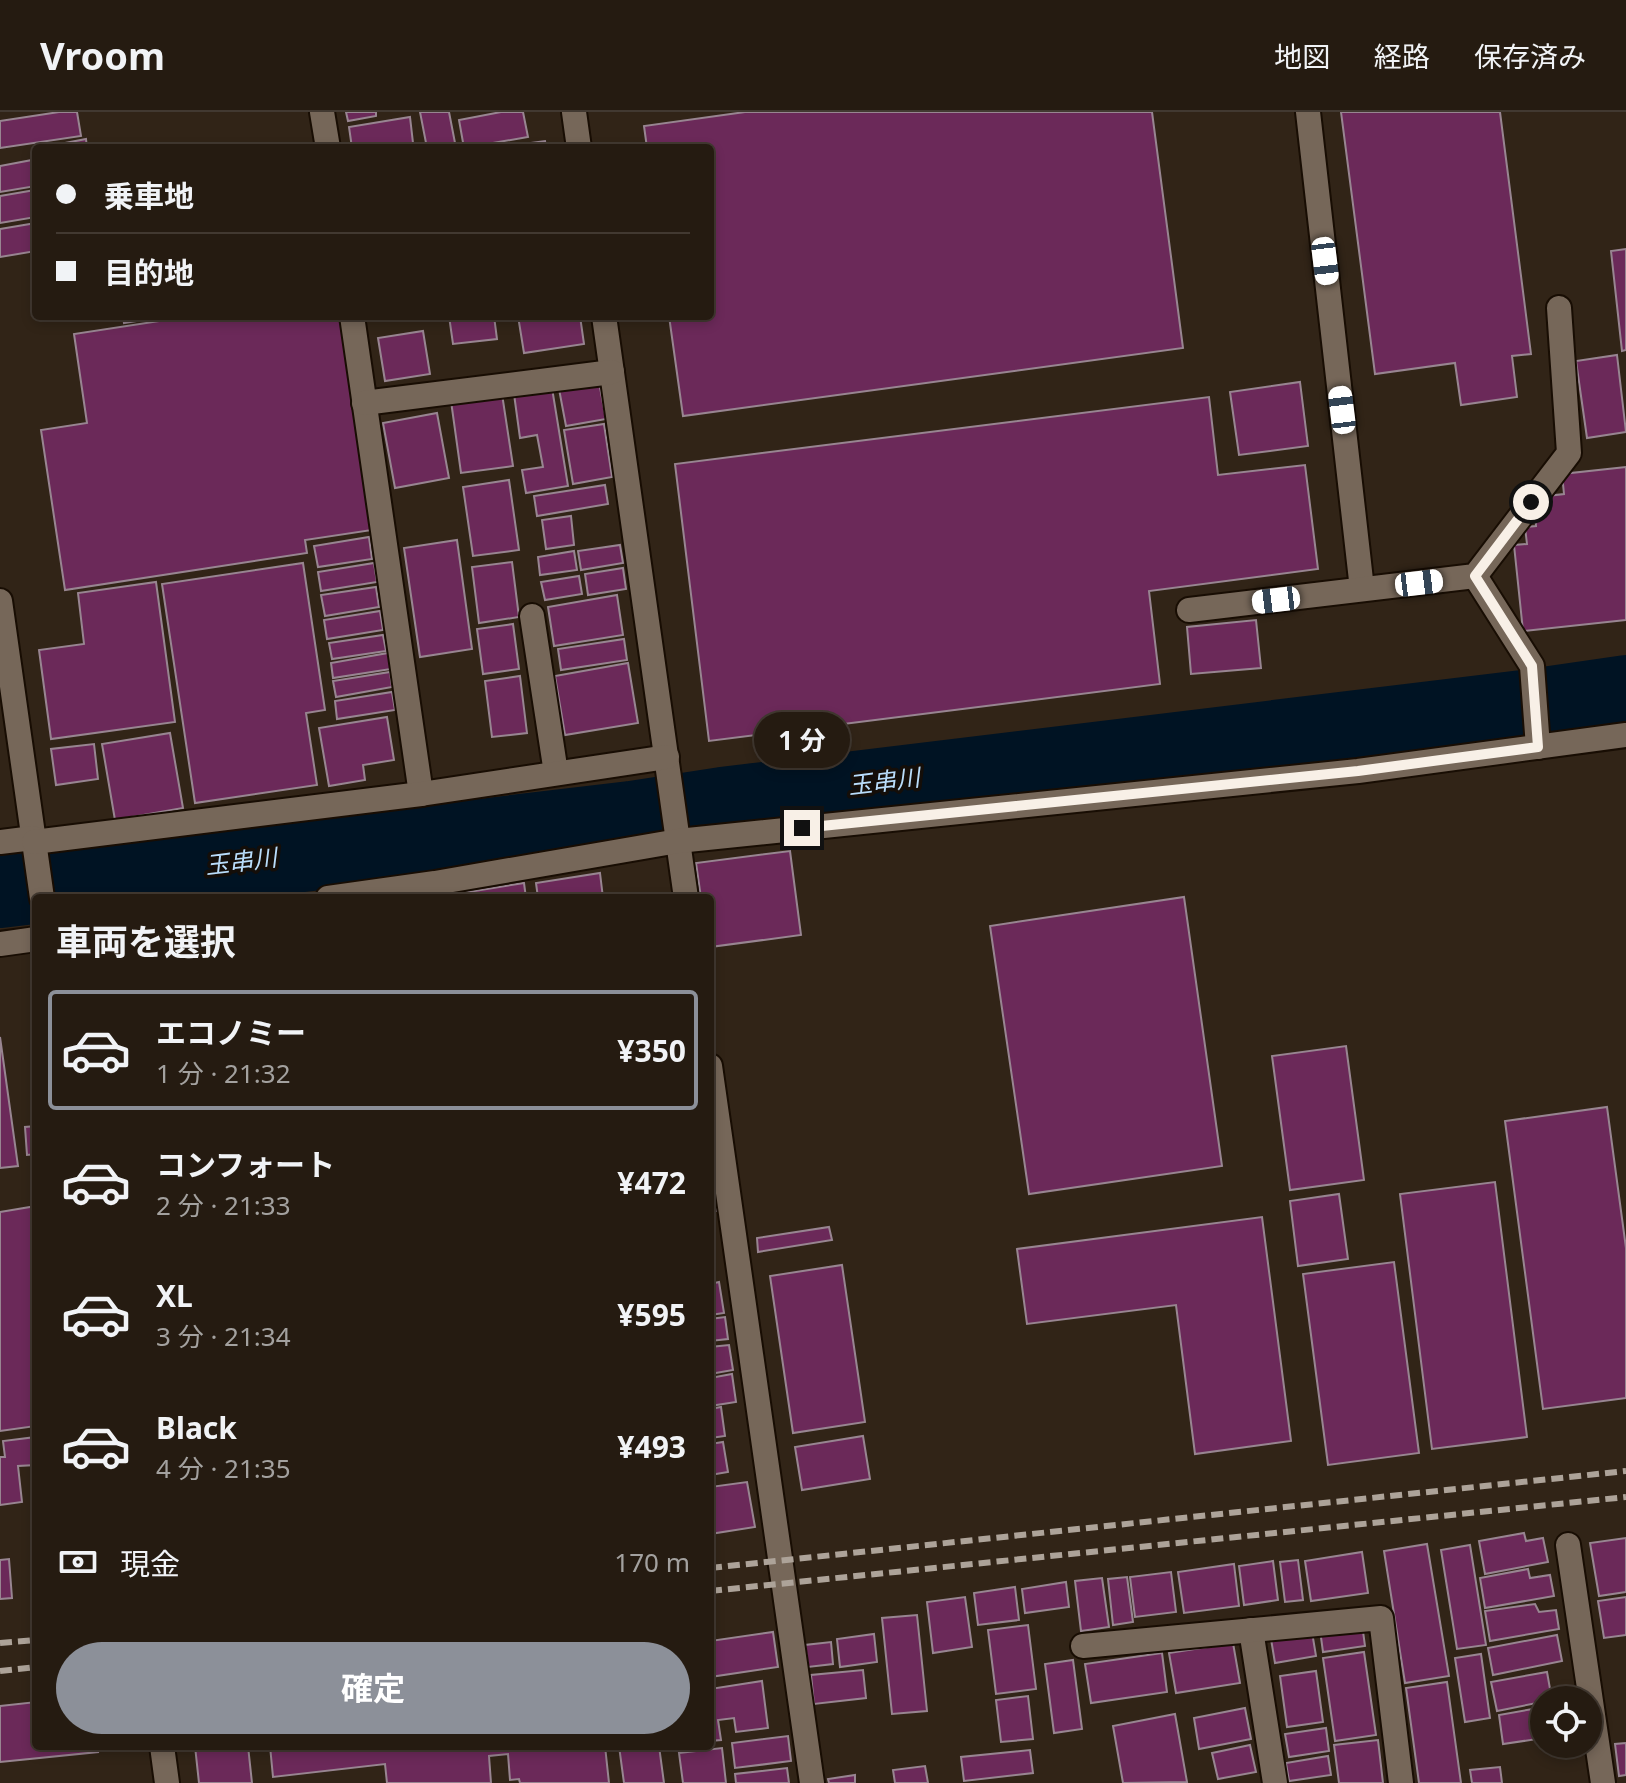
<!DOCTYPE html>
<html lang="ja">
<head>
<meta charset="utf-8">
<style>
  body { margin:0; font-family:"Noto Sans","Noto Sans JP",sans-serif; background:#2d241a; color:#f1f3f6; height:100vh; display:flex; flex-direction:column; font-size:30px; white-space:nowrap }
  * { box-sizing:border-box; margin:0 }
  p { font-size:26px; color:#a3a19f }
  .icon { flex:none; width:44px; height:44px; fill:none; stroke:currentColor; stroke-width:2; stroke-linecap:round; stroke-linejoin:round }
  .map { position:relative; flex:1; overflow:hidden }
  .panel { position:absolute; left:32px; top:782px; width:682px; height:856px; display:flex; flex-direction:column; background:#251b11; border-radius:8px; box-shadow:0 4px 12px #0003,0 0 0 2px #423931 }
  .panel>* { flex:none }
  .hud { position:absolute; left:32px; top:32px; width:682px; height:176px; border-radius:8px; box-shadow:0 4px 12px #0003,0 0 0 2px #423931; display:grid; align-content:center; height:176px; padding:0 24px; background:#251b11 }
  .controls { position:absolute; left:1530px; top:1574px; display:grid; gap:16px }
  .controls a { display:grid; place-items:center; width:72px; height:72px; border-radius:50%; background:#251b11; box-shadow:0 4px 12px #0003,0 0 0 2px #423931; font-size:40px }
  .end { position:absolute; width:36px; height:36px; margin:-18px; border:10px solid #f8f0e7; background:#111; box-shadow:0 0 0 4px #111 }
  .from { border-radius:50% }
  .bubble { position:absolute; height:56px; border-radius:28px; background:#251b11; box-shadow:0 4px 12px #0003,0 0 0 2px #423931; font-size:26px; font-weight:700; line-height:56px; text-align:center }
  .car { position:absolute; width:24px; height:48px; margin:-24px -12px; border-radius:10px; box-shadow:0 0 6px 2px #0007; background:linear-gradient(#fff 24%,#345 0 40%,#fff 0 76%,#345 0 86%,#fff 0) }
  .hud b { display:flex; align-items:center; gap:28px; height:76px; font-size:30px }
  .hud b+b { border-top:2px solid #423931 }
  .hud i { width:20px; height:20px; background:#f1f3f6 }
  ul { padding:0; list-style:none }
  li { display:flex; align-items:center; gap:24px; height:120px; margin:0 16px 12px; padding:0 8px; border:4px solid transparent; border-radius:8px }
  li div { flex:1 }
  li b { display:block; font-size:30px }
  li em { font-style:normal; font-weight:700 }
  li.active { border-color:#8c9099 }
  li>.icon { width:72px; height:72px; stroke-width:1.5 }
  h2 { padding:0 24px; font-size:36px; line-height:96px }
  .pay { display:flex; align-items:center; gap:20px; height:88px; padding:0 24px; font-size:30px }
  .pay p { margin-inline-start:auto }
  .button { display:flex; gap:16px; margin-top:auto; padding:16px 24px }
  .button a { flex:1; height:92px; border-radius:48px; background:#8c9099; color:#fff; font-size:32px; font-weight:700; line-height:92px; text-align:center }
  header { display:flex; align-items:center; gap:48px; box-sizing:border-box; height:112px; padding:0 40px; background:#251b11; border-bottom:2px solid #423931 }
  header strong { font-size:38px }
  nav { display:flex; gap:44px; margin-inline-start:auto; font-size:28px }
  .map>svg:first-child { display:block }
</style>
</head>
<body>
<header>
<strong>Vroom</strong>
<nav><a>地図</a><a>経路</a><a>保存済み</a></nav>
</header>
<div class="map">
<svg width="1626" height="1671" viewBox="0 0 1626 1671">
  <rect width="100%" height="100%" fill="#312417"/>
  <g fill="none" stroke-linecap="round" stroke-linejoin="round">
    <path stroke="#001323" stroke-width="72" d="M0 780 631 705 722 691 1523 594 1626 579"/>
  </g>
  <g fill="#6b2959" stroke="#988591" stroke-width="2">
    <path d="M59 0H77L81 24 0 36V9Z"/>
    <path d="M346 0H376V4L348 9Z"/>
    <path d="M420 0H449L456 36H427Z"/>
    <path d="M501 0H523L528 25 464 36 459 8Z"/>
    <path d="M745 0H1152L1183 236 683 304 669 204H710V36H647L644 14Z"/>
    <path d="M1341 0H1500L1531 242 1512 244 1517 285 1461 293 1455 251 1375 262Z"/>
    <path d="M410 5 413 31 381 36H352L349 15Z"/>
    <path d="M86 27 87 36H39Z"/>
    <path d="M545 29 546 36H492Z"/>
    <path d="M32 48 36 74 0 80V54Z"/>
    <path d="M35 78 36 105 0 111V84Z"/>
    <path d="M36 111V139L0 145V117Z"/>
    <path d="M1626 137V238L1622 239 1611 139Z"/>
    <path d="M123 204H167L124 211Z"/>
    <path d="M192 204H341L372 418 305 428 307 441 65 478 41 318 87 311 74 222Z"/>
    <path d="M449 204H494L497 227 453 232Z"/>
    <path d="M518 204H580L584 232 524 241Z"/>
    <path d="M423 219 430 262 385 269 378 226Z"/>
    <path d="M1617 243 1626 320 1587 326 1576 249Z"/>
    <path d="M599 270 606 307 566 314 559 277Z"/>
    <path d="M1300 270 1308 334 1239 343 1230 280Z"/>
    <path d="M552 276 568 374 526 381 522 358 543 355 537 323 520 326 514 282Z"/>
    <path d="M502 282 513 354 461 361 451 289Z"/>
    <path d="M1209 285 1218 363 1305 353 1318 457 1149 479 1160 572 709 629 675 352Z"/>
    <path d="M437 301 449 366 395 376 383 311Z"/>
    <path d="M604 312 612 365 573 372 564 318Z"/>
    <path d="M1626 355V508L1523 519 1514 433 1527 432 1525 415 1536 414 1535 401 1549 400 1547 384 1564 382 1562 362Z"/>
    <path d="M509 368 519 438 473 444 463 375Z"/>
    <path d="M605 373 608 392 537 404 534 384Z"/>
    <path d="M571 404 574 433 546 437 542 408Z"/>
    <path d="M369 425 372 447 318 455 314 434Z"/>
    <path d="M457 428 472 537 420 545 404 436Z"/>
    <path d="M620 433 623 451 581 458 578 439Z"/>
    <path d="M574 439 577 458 540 463 538 445Z"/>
    <path d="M512 450 519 505 479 511 472 455Z"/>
    <path d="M303 451 325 598 306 601 317 673 195 691 162 472Z"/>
    <path d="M374 451 377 470 321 479 318 460Z"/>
    <path d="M623 456 626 477 588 483 585 462Z"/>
    <path d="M579 464 582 482 545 488 541 470Z"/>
    <path d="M156 470 175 610 51 627 39 538 84 532 78 481Z"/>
    <path d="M376 475 379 495 325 504 321 483Z"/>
    <path d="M617 483 623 523 554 534 548 495Z"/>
    <path d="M380 499 383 518 327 527 324 508Z"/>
    <path d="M1256 508 1261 556 1191 562 1187 515Z"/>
    <path d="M513 512 519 557 483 562 477 517Z"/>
    <path d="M383 523 386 539 332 547 329 531Z"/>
    <path d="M624 527 627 548 561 558 558 537Z"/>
    <path d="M388 541 391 557 333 566 331 551Z"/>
    <path d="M628 551 638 611 565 623 555 564Z"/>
    <path d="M390 560 392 575 336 585 333 569Z"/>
    <path d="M520 564 527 621 492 625 485 569Z"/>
    <path d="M392 580 395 598 337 607 335 589Z"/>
    <path d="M387 605 394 648 363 653 365 668 329 674 319 616Z"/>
    <path d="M170 621 183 696 115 708 102 632Z"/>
    <path d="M94 632 98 667 56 673 51 637Z"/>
    <path d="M790 739 801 823 710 835V786H701L696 751Z"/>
    <path d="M600 761 603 786H538L536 771Z"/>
    <path d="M524 771 526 786H451L450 783Z"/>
    <path d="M1184 785 1222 1054 1029 1082 990 814Z"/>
    <path d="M0 925 18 1054 0 1056Z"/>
    <path d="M1346 934 1364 1068 1290 1078 1272 944Z"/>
    <path d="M1607 995 1626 1136V1286L1543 1297 1505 1009Z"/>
    <path d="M36 1014V1042L27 1043 25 1015Z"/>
    <path d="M710 1061 717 1099 710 1100Z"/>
    <path d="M1495 1070 1527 1325 1432 1337 1400 1082Z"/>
    <path d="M1339 1082 1348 1147 1298 1154 1290 1089Z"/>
    <path d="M36 1094V1314L0 1319V1100Z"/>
    <path d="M1262 1105 1291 1329 1195 1342 1176 1193 1027 1212 1017 1137Z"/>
    <path d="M829 1115 832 1128 758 1140 757 1126Z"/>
    <path d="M1394 1150 1419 1341 1328 1353 1303 1162Z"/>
    <path d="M842 1153 865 1310 793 1321 770 1164Z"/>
    <path d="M719 1170 724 1201 710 1203V1172Z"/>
    <path d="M725 1205 728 1227 710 1229V1207Z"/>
    <path d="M729 1233 733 1258 710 1262V1235Z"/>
    <path d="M732 1262 736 1290 710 1294V1266Z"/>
    <path d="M721 1295 725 1324 710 1326V1297Z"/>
    <path d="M863 1324 870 1367 802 1378 795 1335Z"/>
    <path d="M36 1325V1353L18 1354 22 1390 0 1393V1345H5L3 1329Z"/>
    <path d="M723 1330 728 1360 710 1363V1332Z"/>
    <path d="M747 1370 755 1415 710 1422V1375Z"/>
    <path d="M1524 1421 1526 1429 1543 1426 1548 1450 1485 1462 1479 1429Z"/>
    <path d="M1626 1426V1480L1599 1484 1590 1431Z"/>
    <path d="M1427 1432 1449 1564 1405 1571 1384 1439Z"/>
    <path d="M1470 1433 1486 1533 1457 1537 1441 1438Z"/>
    <path d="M1362 1440 1368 1481 1311 1489 1305 1449Z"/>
    <path d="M9 1447 12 1486 0 1487V1448Z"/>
    <path d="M1298 1448 1303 1488 1285 1490 1280 1450Z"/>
    <path d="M1273 1449 1278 1488 1244 1493 1239 1454Z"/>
    <path d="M1234 1452 1239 1494 1184 1501 1178 1460Z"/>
    <path d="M1528 1457 1530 1466 1550 1463 1554 1484 1485 1496 1480 1466Z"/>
    <path d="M1171 1460 1176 1500 1135 1505 1130 1465Z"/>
    <path d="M1127 1465 1133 1510 1113 1513 1108 1467Z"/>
    <path d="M1102 1466 1109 1515 1081 1519 1075 1469Z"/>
    <path d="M1066 1470 1069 1495 1025 1501 1022 1477Z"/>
    <path d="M1015 1475 1019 1508 978 1513 974 1481Z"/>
    <path d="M965 1485 972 1535 933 1541 927 1490Z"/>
    <path d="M1626 1485V1523L1604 1526 1598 1489Z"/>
    <path d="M1535 1492 1539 1500 1556 1498 1559 1517 1490 1529 1485 1499Z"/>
    <path d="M917 1503 927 1599 892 1602 882 1506Z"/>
    <path d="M1362 1512 1365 1534 1323 1540 1320 1518Z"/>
    <path d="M1028 1513 1036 1577 996 1582 988 1518Z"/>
    <path d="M773 1520 778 1555 710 1565V1529Z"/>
    <path d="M1312 1520 1316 1544 1275 1551 1271 1527Z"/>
    <path d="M874 1522 877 1550 840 1555 837 1527Z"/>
    <path d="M1557 1523 1562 1549 1493 1563 1488 1536Z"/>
    <path d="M831 1530 833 1552 808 1555 805 1533Z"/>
    <path d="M1233 1531 1240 1571 1176 1581 1169 1541Z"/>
    <path d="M1364 1540 1376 1623 1335 1629 1323 1546Z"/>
    <path d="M1162 1541 1167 1580 1091 1591 1085 1552Z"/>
    <path d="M1481 1542 1490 1606 1465 1610 1455 1546Z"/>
    <path d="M1073 1548 1082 1617 1054 1621 1045 1552Z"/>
    <path d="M863 1558 866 1586 814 1592 811 1563Z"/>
    <path d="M1316 1559 1323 1610 1287 1615 1280 1564Z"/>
    <path d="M1547 1560 1552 1588 1497 1599 1491 1570Z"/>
    <path d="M762 1569 768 1616 736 1620 734 1606 718 1608 721 1628 710 1629V1577Z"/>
    <path d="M1447 1570 1461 1671H1419L1406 1576Z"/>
    <path d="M1028 1584 1033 1627 1001 1630 996 1588Z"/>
    <path d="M36 1590V1634H97L98 1640 0 1650V1594Z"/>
    <path d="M1544 1595V1626L1503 1632 1499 1603Z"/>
    <path d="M1245 1596 1251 1627 1199 1637 1194 1606Z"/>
    <path d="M1175 1602 1187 1670 1123 1671 1113 1614Z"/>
    <path d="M1326 1616 1329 1639 1289 1645 1285 1622Z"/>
    <path d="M788 1624 791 1649 735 1656 732 1631Z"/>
    <path d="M1378 1628 1383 1671H1339L1334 1633Z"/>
    <path d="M1626 1631V1663L1619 1664 1615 1632Z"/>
    <path d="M1250 1633 1256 1660 1218 1667 1212 1641Z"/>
    <path d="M195 1634H248L252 1671H199Z"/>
    <path d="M270 1634H605L609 1671H520L519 1667 510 1668 508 1642 489 1644 491 1671H387L385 1652 273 1665Z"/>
    <path d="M619 1634H659L664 1671H624Z"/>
    <path d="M722 1636 726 1671H683L679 1641Z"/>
    <path d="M1030 1638 1033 1661 964 1669 961 1645Z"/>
    <path d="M1328 1644 1331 1663 1289 1669 1286 1651Z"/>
    <path d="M925 1654 928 1671H895L893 1658Z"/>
    <path d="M1500 1655 1502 1671H1472L1470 1658Z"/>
    <path d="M787 1656 789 1671H736L735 1662Z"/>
    <path d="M855 1663V1671H829L828 1667Z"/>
  </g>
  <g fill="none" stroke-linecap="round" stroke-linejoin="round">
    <g stroke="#180d03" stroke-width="28">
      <g id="minor">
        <path d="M322 0 328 36"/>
        <path d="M574 0 579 36"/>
        <path d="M1308 0 1362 477"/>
        <path d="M352 204 421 682"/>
        <path d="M604 204 686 786"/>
        <path d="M364 291 612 260"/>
        <path d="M1475 464 1532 554 1538 635"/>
        <path d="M0 489 42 786"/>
        <path d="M1189 498 1475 464 1569 341 1559 196"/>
        <path d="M532 504 556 661"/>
        <path d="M0 730 33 726"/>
        <path d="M34 730 421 682 667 645"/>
        <path d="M328 786 435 771 678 729 1358 659 1626 623"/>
        <path d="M0 832 36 827"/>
        <path d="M710 954 812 1671"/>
        <path d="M1568 1433 1603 1671"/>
        <path d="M1251 1518 1275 1671"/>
        <path d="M1083 1534 1381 1506 1401 1671"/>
        <path d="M162 1634 167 1671"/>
      </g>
    </g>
    <use href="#minor" stroke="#766759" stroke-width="24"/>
    <g stroke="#ada399" stroke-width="6" stroke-dasharray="12 6" stroke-linecap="butt">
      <path d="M710 1456 1626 1359"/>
      <path d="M710 1479 1626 1385"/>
      <path d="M0 1531 36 1528"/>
      <path d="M0 1559 36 1555"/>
    </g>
  </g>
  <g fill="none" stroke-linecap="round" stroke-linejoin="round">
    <path stroke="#f8f0e7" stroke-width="10" d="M802 716 1358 659 1538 635 1532 554 1475 464 1531 390"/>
  </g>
  <g text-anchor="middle" stroke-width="7" stroke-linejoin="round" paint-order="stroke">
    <g font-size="24" font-style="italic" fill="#b9ddfb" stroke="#140e09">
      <text transform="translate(884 670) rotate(-7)" y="8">玉串川</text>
      <text transform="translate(241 750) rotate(-7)" y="8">玉串川</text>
    </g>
  </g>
</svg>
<div class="controls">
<a><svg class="icon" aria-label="locate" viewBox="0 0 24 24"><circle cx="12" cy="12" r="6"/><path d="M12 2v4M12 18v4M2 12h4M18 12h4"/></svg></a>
</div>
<i class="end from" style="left:1531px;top:390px"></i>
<i class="end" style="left:802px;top:716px"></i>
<div class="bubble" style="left:754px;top:600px;width:96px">1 分</div>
<i class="car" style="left:1325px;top:149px;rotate:173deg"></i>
<i class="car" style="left:1342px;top:298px;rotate:353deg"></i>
<i class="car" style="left:1419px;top:471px;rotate:83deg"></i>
<i class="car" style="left:1276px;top:488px;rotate:263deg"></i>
<div class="hud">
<b><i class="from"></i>乗車地</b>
<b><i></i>目的地</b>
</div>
<section class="panel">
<h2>車両を選択</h2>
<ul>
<li class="active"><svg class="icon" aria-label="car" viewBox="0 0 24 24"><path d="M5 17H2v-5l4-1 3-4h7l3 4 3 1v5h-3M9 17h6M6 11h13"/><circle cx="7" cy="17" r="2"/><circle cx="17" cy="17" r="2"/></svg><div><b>エコノミー</b><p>1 分 · 21:32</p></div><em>¥350</em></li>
<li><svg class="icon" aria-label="car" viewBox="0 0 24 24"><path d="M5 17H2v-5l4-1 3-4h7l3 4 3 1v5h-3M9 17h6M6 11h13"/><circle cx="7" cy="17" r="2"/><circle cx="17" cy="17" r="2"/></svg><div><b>コンフォート</b><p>2 分 · 21:33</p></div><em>¥472</em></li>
<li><svg class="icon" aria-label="car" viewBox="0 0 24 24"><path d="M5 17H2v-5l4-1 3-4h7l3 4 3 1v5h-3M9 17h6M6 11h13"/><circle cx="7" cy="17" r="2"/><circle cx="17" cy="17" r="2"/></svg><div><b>XL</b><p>3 分 · 21:34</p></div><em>¥595</em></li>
<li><svg class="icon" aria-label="car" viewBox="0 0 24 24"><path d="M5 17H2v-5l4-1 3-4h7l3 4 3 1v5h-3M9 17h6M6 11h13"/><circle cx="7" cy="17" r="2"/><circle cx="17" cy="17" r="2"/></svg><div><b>Black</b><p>4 分 · 21:35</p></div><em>¥493</em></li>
</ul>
<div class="pay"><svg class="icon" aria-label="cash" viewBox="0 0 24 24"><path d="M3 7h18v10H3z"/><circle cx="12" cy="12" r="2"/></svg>現金<p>170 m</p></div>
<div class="button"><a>確定</a></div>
</section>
</div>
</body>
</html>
